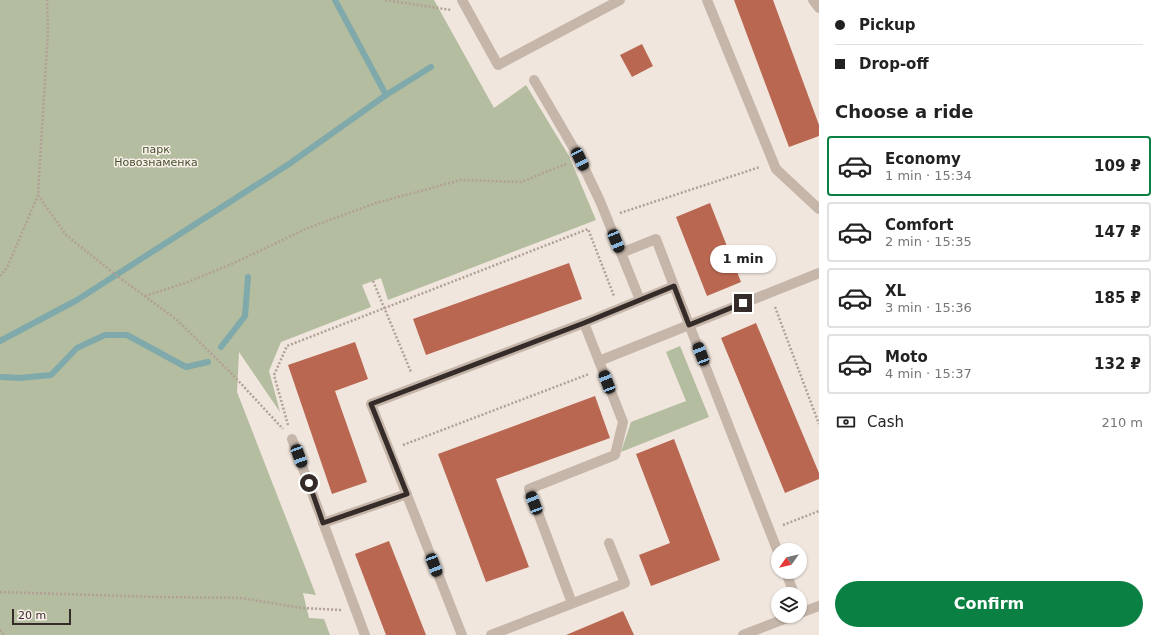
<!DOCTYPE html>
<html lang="en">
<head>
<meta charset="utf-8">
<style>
  body { margin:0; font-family:"DejaVu Sans",sans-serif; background:#f2f2f2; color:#222; height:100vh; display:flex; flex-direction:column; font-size:15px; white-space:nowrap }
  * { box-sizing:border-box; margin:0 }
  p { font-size:13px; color:#767676 }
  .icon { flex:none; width:22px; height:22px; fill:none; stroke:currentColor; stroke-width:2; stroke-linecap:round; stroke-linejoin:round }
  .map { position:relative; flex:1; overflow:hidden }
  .side { display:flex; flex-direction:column; background:#fff; width:340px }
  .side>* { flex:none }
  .guide { display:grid; align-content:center; height:88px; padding:0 16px; background:#fff }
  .needle { width:26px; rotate:236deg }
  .buttons { position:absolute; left:771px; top:543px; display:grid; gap:8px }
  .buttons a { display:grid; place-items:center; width:36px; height:36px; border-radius:50%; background:#fff; box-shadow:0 1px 3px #0004; font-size:20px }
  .scale { position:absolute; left:12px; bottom:10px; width:59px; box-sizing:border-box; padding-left:4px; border:2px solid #352c29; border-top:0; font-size:11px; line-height:14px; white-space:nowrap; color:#352c29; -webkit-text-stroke:3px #f8f0e9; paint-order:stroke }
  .end { position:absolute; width:18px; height:18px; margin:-9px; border:5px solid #352c29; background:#fff; box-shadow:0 0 0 2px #fff }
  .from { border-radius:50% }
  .bubble { position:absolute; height:28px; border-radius:14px; background:#fff; box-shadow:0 1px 3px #0004; font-size:13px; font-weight:700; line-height:28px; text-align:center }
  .car { position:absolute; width:12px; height:24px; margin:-12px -6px; border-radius:5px; box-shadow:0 0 3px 1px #0007; background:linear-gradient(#222 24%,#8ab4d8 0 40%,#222 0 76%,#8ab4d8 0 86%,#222 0) }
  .guide b { display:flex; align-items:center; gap:14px; height:38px; font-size:15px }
  .guide b+b { border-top:1px solid #e0e0e0 }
  .guide i { width:10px; height:10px; background:#222 }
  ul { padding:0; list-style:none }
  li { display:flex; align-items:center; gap:12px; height:60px; margin:0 8px 6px; padding:0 8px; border:2px solid #e0e0e0; border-radius:4px }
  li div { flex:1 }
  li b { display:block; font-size:15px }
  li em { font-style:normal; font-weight:700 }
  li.selected { border-color:#0b8043 }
  li>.icon { width:36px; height:36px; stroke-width:1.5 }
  h2 { padding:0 16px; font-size:18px; line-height:48px }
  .pay { display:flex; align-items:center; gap:10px; height:44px; padding:0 16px; font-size:15px }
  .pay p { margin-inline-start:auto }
  .button { display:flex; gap:8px; margin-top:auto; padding:8px 16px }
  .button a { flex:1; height:46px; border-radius:24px; background:#0b8043; color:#fff; font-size:16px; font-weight:700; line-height:46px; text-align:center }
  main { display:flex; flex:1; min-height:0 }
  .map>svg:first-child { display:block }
</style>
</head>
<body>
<main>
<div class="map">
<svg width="819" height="635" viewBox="0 0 819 635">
  <rect width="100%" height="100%" fill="#f0e6dd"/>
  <g fill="#b4bd9f">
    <path d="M0 0H434L494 108 526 85 569 156 596 220 388 300 381 278 362 285 371 307 281 342 269 371 280 412 239 352 237 392 316 595 303 593 309 618 324 619 330 635H0Z"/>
    <path d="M680 346 709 417 621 452 631 422 686 401 666 352Z"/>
  </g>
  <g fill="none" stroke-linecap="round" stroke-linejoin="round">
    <g stroke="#7fa9aa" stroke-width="6">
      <path d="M335 0 386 95"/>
      <path d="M0 341 77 300 116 275 289 164 386 95 431 67"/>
      <path d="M221 347 245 316 248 277"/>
      <path d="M0 377 20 378 51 375 77 348 105 335H127L186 367 208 362"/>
    </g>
  </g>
  <g fill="#b96751">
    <path d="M734 0H773L819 125V136L789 147Z"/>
    <path d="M642 44 653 66 632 77 620 55Z"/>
    <path d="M710 203 741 282 707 296 676 217Z"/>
    <path d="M569 263 582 299 426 355 413 319Z"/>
    <path d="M756 323 819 473V479L785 493 721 338Z"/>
    <path d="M355 342 368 379 335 391 367 482 332 494 288 365Z"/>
    <path d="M595 396 610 438 496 479 529 567 486 582 438 454Z"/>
    <path d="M674 439 720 560 651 586 639 555 670 543 636 454Z"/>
    <path d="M389 541 426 635H386L355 554Z"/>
    <path d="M623 611 634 635H566Z"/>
  </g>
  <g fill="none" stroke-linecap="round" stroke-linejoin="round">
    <g stroke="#b2a095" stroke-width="2.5" stroke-dasharray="2 2" stroke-linecap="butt">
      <path d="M385 0 451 10"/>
      <path d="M38 195 66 235 116 275 177 320 232 374 283 429"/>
      <path d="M620 213 760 167"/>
      <path d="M0 276 7 268 38 195 48 30 47 0"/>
      <path d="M373 281 411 372"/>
      <path d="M145 296 188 282 234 263 308 228 376 203 461 180 521 182 566 164"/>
      <path d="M775 307 819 424"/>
      <path d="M288 425 274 375 287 346 588 229 614 296"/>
      <path d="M403 445 589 374"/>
      <path d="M783 525 819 511"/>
      <path d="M0 592 157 597 241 598 302 608 341 610"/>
      <path d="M0 630 4 635"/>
    </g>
    <g stroke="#c6b6aa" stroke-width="10">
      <path d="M462 0 498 65 620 0"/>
      <path d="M707 0 776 169 819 209"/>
      <path d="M813 0 819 8"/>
      <path d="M534 80 580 159 600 201 640 300"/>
      <path d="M674 286 778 552"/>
      <path d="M599 361 819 273"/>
      <path d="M292 439 365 635"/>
      <path d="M323 523 407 494"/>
      <path d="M786 572 794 594"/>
      <path d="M572 603 529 489 615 455 623 422 584 323"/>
      <path d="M800 613 819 606"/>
      <path d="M462 635 371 404 584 323 674 286 656 239 621 253"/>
      <path d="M491 635 625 583 609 543"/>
      <path d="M743 635 792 616"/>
    </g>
  </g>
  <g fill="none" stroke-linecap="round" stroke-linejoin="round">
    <path stroke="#352c29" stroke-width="5" d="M309 483 323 523 407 494 371 404 584 323 674 286 689 325 743 303"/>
  </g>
  <g text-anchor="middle" stroke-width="3" stroke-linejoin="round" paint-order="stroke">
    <g font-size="11" fill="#46512f" stroke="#f8f0e9">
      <text x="156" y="153">парк<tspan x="156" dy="13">Новознаменка</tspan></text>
    </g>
  </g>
</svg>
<div class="buttons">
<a><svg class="needle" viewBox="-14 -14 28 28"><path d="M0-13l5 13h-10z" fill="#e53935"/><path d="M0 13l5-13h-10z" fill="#767676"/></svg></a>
<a><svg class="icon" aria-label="layers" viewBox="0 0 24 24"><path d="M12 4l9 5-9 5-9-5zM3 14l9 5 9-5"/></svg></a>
</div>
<div class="scale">20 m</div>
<i class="end from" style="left:309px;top:483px"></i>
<i class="end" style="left:743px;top:303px"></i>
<div class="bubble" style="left:710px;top:245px;width:66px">1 min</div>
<i class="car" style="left:580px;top:159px;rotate:154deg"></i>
<i class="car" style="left:616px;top:241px;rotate:158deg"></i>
<i class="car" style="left:701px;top:354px;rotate:339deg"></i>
<i class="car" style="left:607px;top:382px;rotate:339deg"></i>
<i class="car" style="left:299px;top:456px;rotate:160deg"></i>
<i class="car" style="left:534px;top:503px;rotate:339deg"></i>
<i class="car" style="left:434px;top:565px;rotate:159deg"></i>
</div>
<section class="side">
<div class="guide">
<b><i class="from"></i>Pickup</b>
<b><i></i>Drop-off</b>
</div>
<h2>Choose a ride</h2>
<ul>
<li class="selected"><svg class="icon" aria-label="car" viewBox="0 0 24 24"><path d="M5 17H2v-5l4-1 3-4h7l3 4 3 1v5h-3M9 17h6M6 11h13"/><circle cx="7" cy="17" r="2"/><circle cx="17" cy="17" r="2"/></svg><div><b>Economy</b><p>1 min · 15:34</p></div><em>109 ₽</em></li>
<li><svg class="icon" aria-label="car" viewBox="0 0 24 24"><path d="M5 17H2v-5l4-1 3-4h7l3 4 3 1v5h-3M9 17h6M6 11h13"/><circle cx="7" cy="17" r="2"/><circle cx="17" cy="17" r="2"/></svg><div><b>Comfort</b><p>2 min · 15:35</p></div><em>147 ₽</em></li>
<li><svg class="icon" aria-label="car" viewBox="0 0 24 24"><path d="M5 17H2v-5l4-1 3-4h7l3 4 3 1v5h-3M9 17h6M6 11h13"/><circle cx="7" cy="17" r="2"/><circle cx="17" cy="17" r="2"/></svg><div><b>XL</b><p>3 min · 15:36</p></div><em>185 ₽</em></li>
<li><svg class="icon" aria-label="car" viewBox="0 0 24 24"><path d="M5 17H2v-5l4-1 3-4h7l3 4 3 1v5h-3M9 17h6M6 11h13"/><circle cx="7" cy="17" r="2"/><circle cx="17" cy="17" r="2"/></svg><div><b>Moto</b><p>4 min · 15:37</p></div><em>132 ₽</em></li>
</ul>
<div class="pay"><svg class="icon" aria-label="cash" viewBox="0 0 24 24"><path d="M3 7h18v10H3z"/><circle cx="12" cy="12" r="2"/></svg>Cash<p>210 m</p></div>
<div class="button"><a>Confirm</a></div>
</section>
</main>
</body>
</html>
